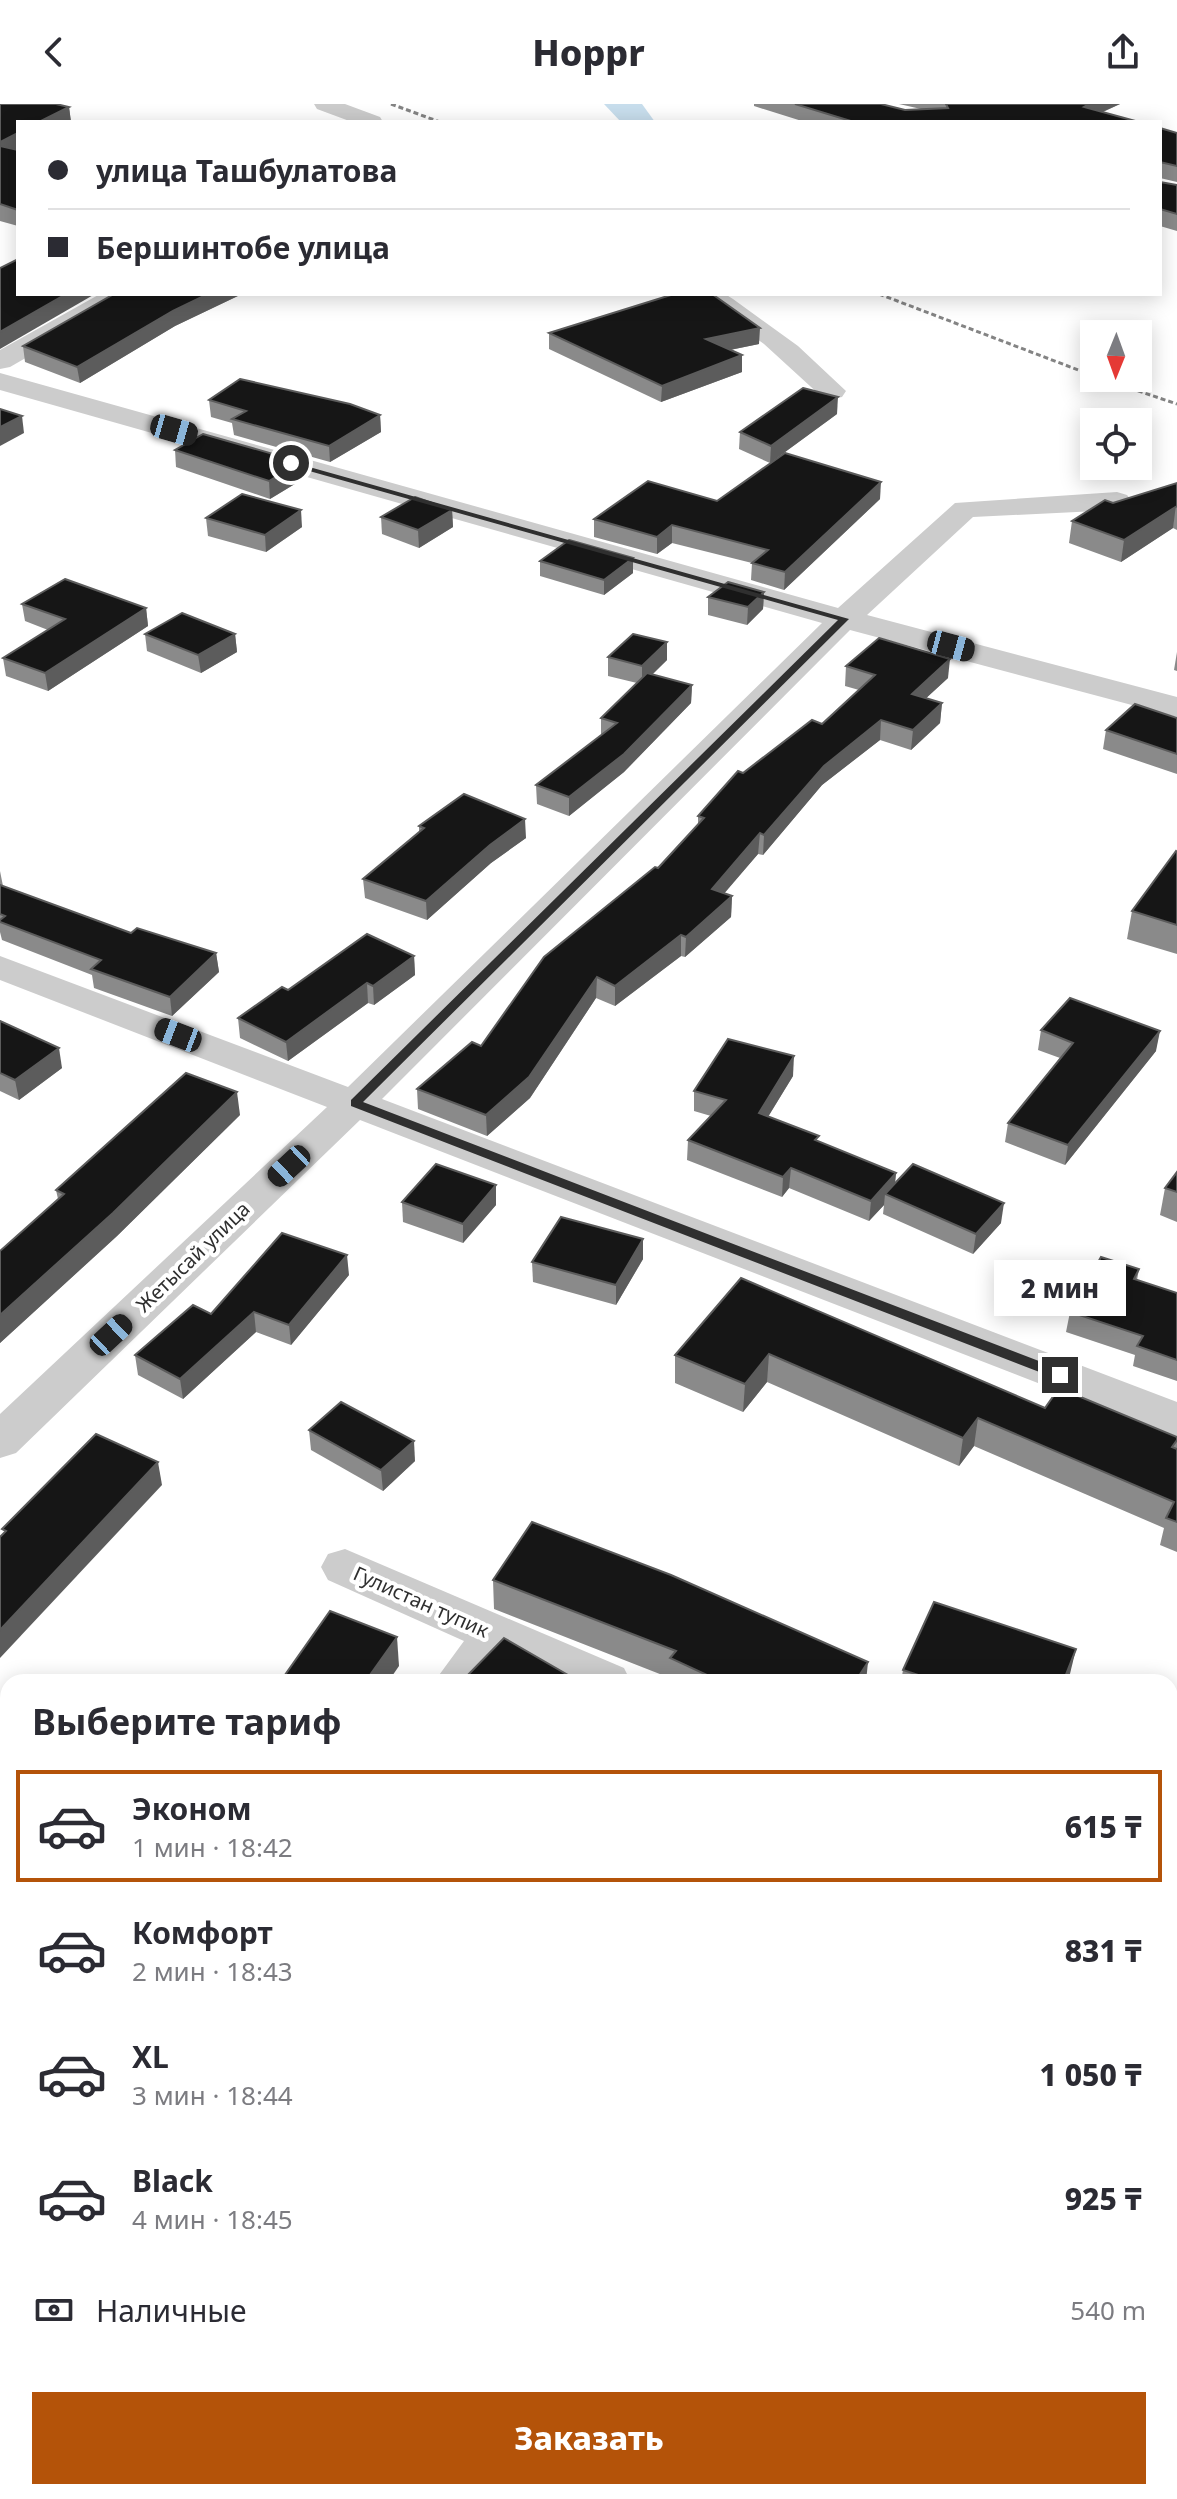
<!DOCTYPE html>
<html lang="ru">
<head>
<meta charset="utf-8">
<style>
  body { margin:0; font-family:"Noto Sans",sans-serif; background:#f7f7f7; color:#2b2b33; height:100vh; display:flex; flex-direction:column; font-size:30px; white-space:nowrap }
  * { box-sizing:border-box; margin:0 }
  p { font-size:26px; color:#7c7c81 }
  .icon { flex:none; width:44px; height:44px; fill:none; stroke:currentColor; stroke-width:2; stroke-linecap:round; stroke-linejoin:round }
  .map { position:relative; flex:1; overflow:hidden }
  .drawer { position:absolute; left:0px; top:1570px; width:1178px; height:826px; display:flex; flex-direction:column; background:#fff; border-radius:24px 24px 0 0; box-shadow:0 4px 20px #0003 }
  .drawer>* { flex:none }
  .top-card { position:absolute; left:16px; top:16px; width:1146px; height:176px; border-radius:0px; box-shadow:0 4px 20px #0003; display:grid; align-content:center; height:176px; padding:0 32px; background:#fff }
  .needle { width:52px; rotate:181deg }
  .controls { position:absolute; left:1080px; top:216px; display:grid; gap:16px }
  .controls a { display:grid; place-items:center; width:72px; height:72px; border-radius:0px; background:#fff; box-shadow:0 4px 20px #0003; font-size:40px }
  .end { position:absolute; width:36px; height:36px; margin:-18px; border:10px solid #2f2f2f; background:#fff; box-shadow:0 0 0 4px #fff }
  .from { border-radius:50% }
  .bubble { position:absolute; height:56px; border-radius:0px; background:#fff; box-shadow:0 4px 20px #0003; font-size:26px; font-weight:800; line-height:56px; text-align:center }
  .car { position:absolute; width:24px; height:48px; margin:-24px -12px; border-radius:10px; box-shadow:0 0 6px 2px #0007; background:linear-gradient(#222 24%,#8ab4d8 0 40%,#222 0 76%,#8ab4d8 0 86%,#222 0) }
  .top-card b { display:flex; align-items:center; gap:28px; height:76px; font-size:30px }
  .top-card b+b { border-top:2px solid #e1e1e2 }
  .top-card i { width:20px; height:20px; background:#2b2b33 }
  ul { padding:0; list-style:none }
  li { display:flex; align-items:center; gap:24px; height:112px; margin:0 16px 12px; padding:0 16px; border:4px solid transparent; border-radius:0px }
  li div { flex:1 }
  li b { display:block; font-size:30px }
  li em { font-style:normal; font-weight:800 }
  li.current { border-color:#b45309 }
  li>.icon { width:72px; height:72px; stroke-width:1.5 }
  h2 { padding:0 32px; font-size:36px; line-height:96px }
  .pay { display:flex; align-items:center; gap:20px; height:88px; padding:0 32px; font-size:30px }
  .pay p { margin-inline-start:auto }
  .cta { display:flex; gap:16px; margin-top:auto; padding:16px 32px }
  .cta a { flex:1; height:92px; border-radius:0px; background:#b45309; color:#fff; font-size:32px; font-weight:800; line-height:92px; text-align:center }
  header { display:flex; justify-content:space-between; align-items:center; height:104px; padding:0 32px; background:#fff; font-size:36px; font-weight:800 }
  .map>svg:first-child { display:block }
</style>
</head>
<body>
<header><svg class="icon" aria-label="back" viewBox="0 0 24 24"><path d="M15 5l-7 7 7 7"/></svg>Hoppr<svg class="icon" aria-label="share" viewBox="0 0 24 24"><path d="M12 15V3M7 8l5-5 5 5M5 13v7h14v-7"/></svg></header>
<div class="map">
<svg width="1177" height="2395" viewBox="0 0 1177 2395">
  <rect width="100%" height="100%" fill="#fff"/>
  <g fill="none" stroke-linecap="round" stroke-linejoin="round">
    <path fill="#c8deed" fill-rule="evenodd" d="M604 0H642L655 18H621Z"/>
    <g fill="#ccc" fill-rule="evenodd">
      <path d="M314 0H345L380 13 383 18H352L317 5Z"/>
      <path d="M100 190H132L128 195 10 263 0 265V246Z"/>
      <path d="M694 190H725L733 195 798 242 846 287 842 293 832 295 822 293 764 240Z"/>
      <path d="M0 269 838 504 955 399 1117 388 1127 391 1132 397 1127 403 1117 406 973 413 867 511 1177 593V613L850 526 382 995 1177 1298V1333L360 1016 16 1349 0 1354V1310L327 1003 0 876V852L348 983 822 519 0 286Z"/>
      <path d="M345 1445 624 1564 631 1578H556L507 1556 489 1578H434L464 1537 328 1476 321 1463 328 1450Z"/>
      <path d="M8 1905V1962L0 1965V1907Z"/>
      <path d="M0 2162 8 2165V2227L0 2224Z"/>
      <path d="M276 2388H351L354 2395H279Z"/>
      <path d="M475 2388H542L539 2395H472Z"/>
    </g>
    <g stroke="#848484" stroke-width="3" stroke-dasharray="5 3" stroke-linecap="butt">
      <path d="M391 0 440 18"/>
      <path d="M879 190 1094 272"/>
      <path d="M1100 274 1177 300"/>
    </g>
  </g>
  <g fill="#8a8a8a">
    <path d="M0 0 69 3 71 18H18V122L0 117Z"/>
    <path d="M754 0H881L905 6 921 5 899 0H1120L1103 8 1139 18H805L754 2Z"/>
    <path d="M1160 24 1177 29V78L1160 74Z"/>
    <path d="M1160 78 1177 81V127L1160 122Z"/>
    <path d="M114 190H242L175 222 80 279 25 258 23 242Z"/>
    <path d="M549 229 759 240 730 246 742 268 661 298 549 245Z"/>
    <path d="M209 296 380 311 381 328 330 358 234 331 232 319 211 313Z"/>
    <path d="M837 310 770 359 739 345 740 328Z"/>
    <path d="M175 346 301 358 303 375 270 395 176 363Z"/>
    <path d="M1177 379V426L1173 424 1121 458 1069 439 1072 417 1113 399Z"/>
    <path d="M880 395 784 486 751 476 752 459 672 439 657 450 594 433V415L717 397Z"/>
    <path d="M452 406 453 423 419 444 382 430 381 413Z"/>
    <path d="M206 414 302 423 266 448 208 432Z"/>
    <path d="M633 454V469L604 491 540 472V457Z"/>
    <path d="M764 488 763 505 747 521 708 511V493Z"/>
    <path d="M22 500 146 504 148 522 48 587 6 572 3 554 48 526 25 517Z"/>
    <path d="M145 530H235L237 548 201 569 147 547Z"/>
    <path d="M667 538V556L652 571 692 581 691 599 624 668 569 712 537 700 536 681 601 631V614L637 579 608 572V553Z"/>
    <path d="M1177 548V567L1174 566Z"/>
    <path d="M846 562 948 574 926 594 942 599 940 619 911 646 880 636 822 681 763 751 758 750 724 789 732 792 731 813 685 853 681 852 615 902 596 894 530 994 487 1032 418 1005 417 985 481 942 658 764 698 721V712L743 669 822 620 859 586 845 582Z"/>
    <path d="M1177 614V670L1103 645 1106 626Z"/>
    <path d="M419 722 526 734 491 759 427 816 365 794 363 775 419 728Z"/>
    <path d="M1177 748V850L1127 835 1132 807Z"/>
    <path d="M0 767 3 782 131 829 216 849 219 868 172 912 94 884 92 871 2 836 0 828Z"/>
    <path d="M414 852 415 871 374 901 368 899 288 957 240 934 238 914 288 886Z"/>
    <path d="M0 917 62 964 19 996 0 987Z"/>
    <path d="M1041 926 1156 947 1065 1061 1005 1038 1008 1019 1060 954 1038 946Z"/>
    <path d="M793 972 768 1013 818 1037 896 1069 895 1079 1001 1119 973 1150 883 1110 884 1101 869 1117 789 1084 782 1093 687 1056 688 1036 711 1012 694 1007V987Z"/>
    <path d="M240 1011 117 1132 0 1239V1147L58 1095 56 1086Z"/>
    <path d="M1177 1068V1118L1160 1111 1165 1084Z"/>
    <path d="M496 1081V1101L463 1139 403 1118 402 1098Z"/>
    <path d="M643 1135V1155L616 1201 533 1178 532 1158Z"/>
    <path d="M1139 1165 1137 1176 1177 1189V1277L1133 1262 1135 1251 1066 1228 1070 1208Z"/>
    <path d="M349 1171 291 1241 256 1228 183 1295 138 1271 135 1251 211 1210Z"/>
    <path d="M741 1174 1045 1304 1177 1333V1448L1160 1441 1164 1424 974 1342 959 1362 767 1278 743 1308 675 1279V1251Z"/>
    <path d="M309 1326 415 1357 383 1387 311 1346Z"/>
    <path d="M493 1476 866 1578H670V1574L494 1505Z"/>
    <path d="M903 1566 1070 1574 1068 1578H901Z"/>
    <path d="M8 2001V2086L0 2081V2010Z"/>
    <path d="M0 2306 8 2388H131L133 2395H0Z"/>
    <path d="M516 2388H772L769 2395H516Z"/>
  </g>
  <g fill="#5c5c5c">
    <path d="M1089 0H1120L1082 17 1084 3Z"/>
    <path d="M69 3 71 18H39Z"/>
    <path d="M18 29V46L0 56V38Z"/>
    <path d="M66 190H95L0 245V228Z"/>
    <path d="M208 190H242L175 222 80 279 77 263 173 207Z"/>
    <path d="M760 224 759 240 705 251 706 235Z"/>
    <path d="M742 251V268L661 298 662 282Z"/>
    <path d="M838 293 837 310 770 359 771 342Z"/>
    <path d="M380 311 381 328 330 358 329 342Z"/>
    <path d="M22 312 24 329 0 342V323Z"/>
    <path d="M301 358 303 375 270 395 269 377Z"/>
    <path d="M881 378 880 395 784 486 785 468Z"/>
    <path d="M1176 401 1173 424 1121 458 1124 436Z"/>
    <path d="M301 406 302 423 266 448 265 431Z"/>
    <path d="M452 406 453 423 419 444 418 426Z"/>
    <path d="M672 421V439L657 450V433Z"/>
    <path d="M633 454V469L604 491V476Z"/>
    <path d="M764 488 763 505 747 521 748 503Z"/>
    <path d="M146 504 148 522 48 587 45 569Z"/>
    <path d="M235 530 237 548 201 569 198 551Z"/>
    <path d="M667 538V556L642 580V562Z"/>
    <path d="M950 555 948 574 910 609 912 590Z"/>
    <path d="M692 581 691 599 624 668 569 712V693Z"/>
    <path d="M942 599 940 619 911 646 913 626Z"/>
    <path d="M881 616 880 636 822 681 763 751 764 731 824 662Z"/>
    <path d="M525 715 526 734 491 759 427 816 426 797 490 741Z"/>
    <path d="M760 729 758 750 711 805 712 785Z"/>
    <path d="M732 792 731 813 685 853 686 833Z"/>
    <path d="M681 831V852L615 902V882Z"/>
    <path d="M216 849 219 868 172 912 170 893Z"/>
    <path d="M414 852 415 871 374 901 373 882Z"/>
    <path d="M597 873 596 894 530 994 487 1032 486 1011Z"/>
    <path d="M367 879 368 899 288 957 286 938Z"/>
    <path d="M1160 927 1156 947 1065 1061 1068 1041Z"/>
    <path d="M59 944 62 964 19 996 15 976Z"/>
    <path d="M794 952 793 972 758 1029 759 1009Z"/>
    <path d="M237 988 240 1011 117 1132 0 1239V1211Z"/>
    <path d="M791 1064 789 1084 782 1093 783 1073Z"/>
    <path d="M896 1069 894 1089 885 1090 884 1101 869 1117 871 1097Z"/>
    <path d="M496 1081V1101L463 1139V1120Z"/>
    <path d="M1004 1099 1001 1119 973 1150 976 1130Z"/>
    <path d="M643 1135V1155L616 1201V1181Z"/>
    <path d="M347 1151 349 1171 291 1241 289 1221Z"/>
    <path d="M254 1208 256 1228 183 1295 180 1275Z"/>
    <path d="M769 1250 767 1278 743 1308 745 1280Z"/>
    <path d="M978 1314 974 1342 959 1362 963 1334Z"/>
    <path d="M414 1337 415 1357 383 1387 381 1366Z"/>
    <path d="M158 1358 162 1381 0 1554V1526Z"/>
    <path d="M397 1533 399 1562 388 1578H365Z"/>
    <path d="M1076 1545 1068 1578H1063Z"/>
    <path d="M868 1558 866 1578H855Z"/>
    <path d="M1177 1637V1645L1170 1661V1652Z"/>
    <path d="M120 2388H131L133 2395H115Z"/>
    <path d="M760 2388H772L769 2395H757Z"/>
  </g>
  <g fill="#161616" stroke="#5c5c5c" stroke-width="2">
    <path d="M0 0H56L69 3 39 18H18V29L0 38Z"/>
    <path d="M795 0H881L905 6 948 4 946 0H1089L1084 3 1139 18H854Z"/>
    <path d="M1160 24 1177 29V62L1160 58V73Z"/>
    <path d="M0 42 18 46V106L0 100Z"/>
    <path d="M1160 78 1177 81V110L1160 105Z"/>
    <path d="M18 155V190H66L0 228V164Z"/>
    <path d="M114 190H208L173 207 77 263 23 242Z"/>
    <path d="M674 190H712L760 224 706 235 742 251 662 282 549 229Z"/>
    <path d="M240 275 350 300 380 311 329 342 232 315 246 307 209 296Z"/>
    <path d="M803 284 838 293 771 342 740 328Z"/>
    <path d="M0 305 22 312 0 323Z"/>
    <path d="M203 330 301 358 269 377 175 346Z"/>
    <path d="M785 349 881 378 785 468 752 459 768 446 672 421 657 433 594 415 648 377 717 397Z"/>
    <path d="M1177 379V402L1124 436 1072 417 1105 396 1113 399Z"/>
    <path d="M242 390 301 406 265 431 206 414Z"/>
    <path d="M415 393 452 406 418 426 381 413Z"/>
    <path d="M569 436 633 454 604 476 540 457Z"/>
    <path d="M65 475 146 504 45 569 3 554 65 515 22 500Z"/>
    <path d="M728 478 764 488 748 503 708 493Z"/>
    <path d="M182 509 235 530 198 551 145 530Z"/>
    <path d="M633 530 667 538 642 562 608 553Z"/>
    <path d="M879 534 950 555 912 590 942 599 913 626 881 616 824 662 764 731 760 729 712 785 732 792 686 833 681 831 615 882 597 873 529 973 486 1011 417 985 472 938 481 942 544 853 655 763 658 764 704 714 698 712 738 667 743 669 812 616 822 620 875 571 846 562Z"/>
    <path d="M647 569 692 581 624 650 569 693 536 681 617 619 601 614Z"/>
    <path d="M1135 600 1177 614V650L1106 626Z"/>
    <path d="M464 690 525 715 490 741 426 797 363 775 424 724 419 722Z"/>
    <path d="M1176 747 1177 748V821L1132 807Z"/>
    <path d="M0 781 131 829 137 824 216 849 170 893 91 865 101 856 0 818V816L5 812 0 810Z"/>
    <path d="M367 830 414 852 373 882 367 879 286 938 238 914 282 883 288 886Z"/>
    <path d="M1070 894 1160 927 1068 1041 1008 1019 1073 939 1041 926Z"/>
    <path d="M0 917 59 944 15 976 0 969Z"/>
    <path d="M728 935 794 952 759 1009 819 1032 815 1036 896 1069 871 1097 791 1064 783 1073 688 1036 726 996 694 987Z"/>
    <path d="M186 969 237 988 113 1109 0 1211V1147L64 1090 56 1086Z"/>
    <path d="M436 1060 496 1081 463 1120 402 1098Z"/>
    <path d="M913 1060 1004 1099 976 1130 885 1090Z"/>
    <path d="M1177 1068V1088L1165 1084Z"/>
    <path d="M561 1113 643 1135 616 1181 532 1158Z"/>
    <path d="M282 1129 347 1151 289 1221 254 1208 180 1275 135 1251 193 1201 211 1210Z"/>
    <path d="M1101 1153 1139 1165 1134 1175 1177 1189V1256L1137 1242 1143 1232 1070 1208Z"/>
    <path d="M741 1174 1045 1304 1059 1284 1177 1333V1336L1172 1343 1177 1345V1418L1166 1414 1174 1398 978 1314 963 1334 769 1250 745 1280 675 1251Z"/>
    <path d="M341 1298 414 1337 381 1366 309 1326Z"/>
    <path d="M96 1330 158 1358 0 1526V1433L6 1427 2 1425Z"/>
    <path d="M532 1418 671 1471 868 1558 855 1578H722L670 1554 676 1547 493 1476Z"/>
    <path d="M934 1498 1076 1545 1063 1578H939L903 1566Z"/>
    <path d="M330 1507 397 1533 365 1578H280Z"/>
    <path d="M504 1534 580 1578H461Z"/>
    <path d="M1170 1598 1177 1601V1637L1170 1652Z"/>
    <path d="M8 2001V2071L0 2066V2010Z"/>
    <path d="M0 2306 8 2310V2388H120L115 2395H17L0 2385Z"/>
    <path d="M525 2388H760L757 2395H537Z"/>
  </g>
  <path fill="#2f2f2f" d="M288 357 849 515 363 998 1065 1267V1274H1055L351 1002V996L838 516 288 361Z"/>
  <g text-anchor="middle" stroke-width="8" stroke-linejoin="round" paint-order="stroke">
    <g font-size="20" fill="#2f2f2f" stroke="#fff">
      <text transform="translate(193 1153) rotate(-44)" y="7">Жетысай улица</text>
      <text transform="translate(421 1498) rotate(24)" y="7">Гулистан тупик</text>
    </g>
  </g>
</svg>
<div class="controls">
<a><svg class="needle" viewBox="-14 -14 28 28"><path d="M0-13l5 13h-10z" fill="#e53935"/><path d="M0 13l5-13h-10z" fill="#7c7c81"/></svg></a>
<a><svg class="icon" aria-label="locate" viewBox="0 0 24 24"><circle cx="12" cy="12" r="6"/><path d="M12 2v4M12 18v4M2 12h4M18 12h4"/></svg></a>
</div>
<i class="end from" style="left:291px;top:359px"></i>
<i class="end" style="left:1060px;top:1271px"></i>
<div class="bubble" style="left:994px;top:1156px;width:132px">2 мин</div>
<i class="car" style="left:174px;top:326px;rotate:106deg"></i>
<i class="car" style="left:951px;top:542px;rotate:105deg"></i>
<i class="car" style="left:178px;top:931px;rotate:291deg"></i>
<i class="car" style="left:289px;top:1062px;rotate:227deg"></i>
<i class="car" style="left:111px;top:1231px;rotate:47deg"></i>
<div class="top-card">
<b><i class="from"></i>улица Ташбулатова</b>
<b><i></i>Бершинтобе улица</b>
</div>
<section class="drawer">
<h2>Выберите тариф</h2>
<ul>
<li class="current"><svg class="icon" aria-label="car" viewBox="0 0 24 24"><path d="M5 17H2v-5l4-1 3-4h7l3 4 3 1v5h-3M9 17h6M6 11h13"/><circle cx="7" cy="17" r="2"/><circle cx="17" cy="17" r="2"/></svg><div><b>Эконом</b><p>1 мин · 18:42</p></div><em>615 ₸</em></li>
<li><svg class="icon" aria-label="car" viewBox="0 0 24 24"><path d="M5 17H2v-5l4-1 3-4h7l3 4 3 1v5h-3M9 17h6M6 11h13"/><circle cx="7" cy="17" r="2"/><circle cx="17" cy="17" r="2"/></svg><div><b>Комфорт</b><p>2 мин · 18:43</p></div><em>831 ₸</em></li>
<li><svg class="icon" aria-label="car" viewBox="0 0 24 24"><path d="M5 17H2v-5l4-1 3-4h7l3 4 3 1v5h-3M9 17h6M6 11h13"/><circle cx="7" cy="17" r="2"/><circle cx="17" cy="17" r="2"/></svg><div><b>XL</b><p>3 мин · 18:44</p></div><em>1 050 ₸</em></li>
<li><svg class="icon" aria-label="car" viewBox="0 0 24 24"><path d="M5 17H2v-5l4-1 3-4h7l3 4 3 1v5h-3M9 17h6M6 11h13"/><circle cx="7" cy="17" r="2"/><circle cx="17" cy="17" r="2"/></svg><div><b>Black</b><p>4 мин · 18:45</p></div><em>925 ₸</em></li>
</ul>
<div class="pay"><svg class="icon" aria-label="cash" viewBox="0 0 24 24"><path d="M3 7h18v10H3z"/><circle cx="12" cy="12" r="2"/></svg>Наличные<p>540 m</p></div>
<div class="cta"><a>Заказать</a></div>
</section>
</div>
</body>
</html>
